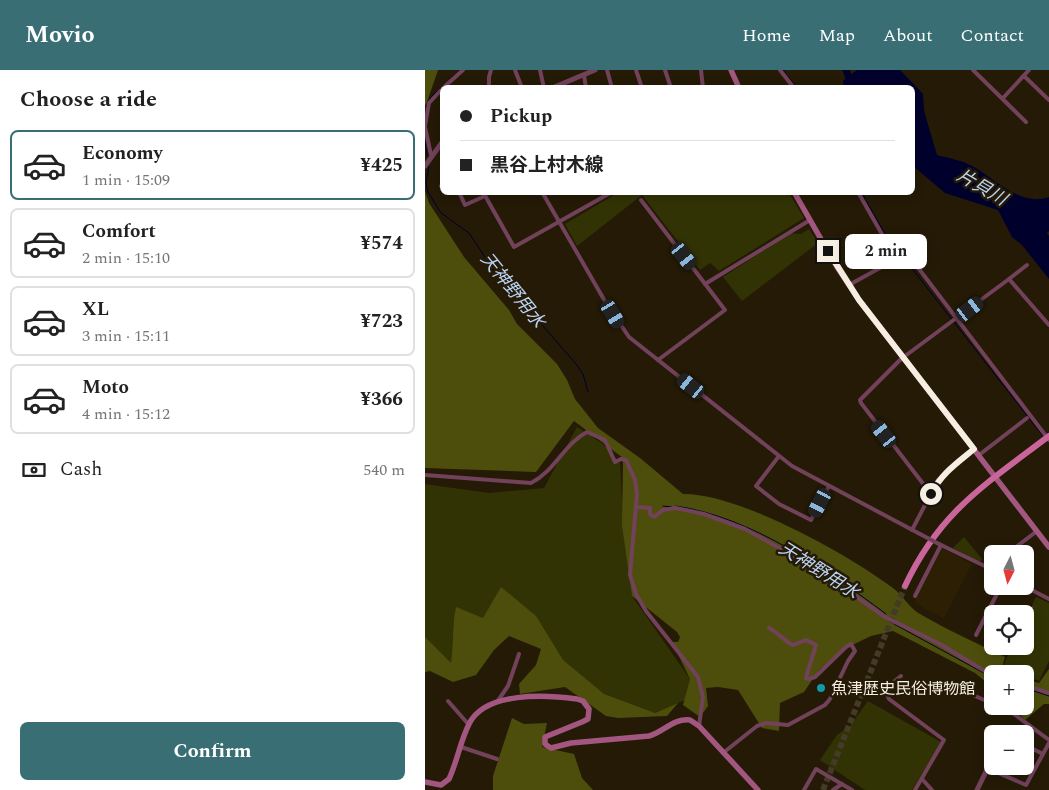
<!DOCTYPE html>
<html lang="en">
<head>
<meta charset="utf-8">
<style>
  body { margin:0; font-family:Spectral,"Noto Sans JP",serif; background:#f6f6f6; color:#222; height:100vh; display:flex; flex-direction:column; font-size:19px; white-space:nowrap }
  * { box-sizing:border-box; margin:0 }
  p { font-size:16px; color:#767676 }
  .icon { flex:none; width:28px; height:28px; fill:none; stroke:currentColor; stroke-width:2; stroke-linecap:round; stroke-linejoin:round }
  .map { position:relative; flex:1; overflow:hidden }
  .side { display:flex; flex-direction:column; background:#fff; width:425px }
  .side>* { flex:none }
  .guide { position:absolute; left:15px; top:15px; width:475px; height:110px; border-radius:8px; box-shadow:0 2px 12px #0003; display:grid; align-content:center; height:110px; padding:0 20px; background:#fff }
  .needle { width:32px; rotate:186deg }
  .controls { position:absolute; left:559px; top:475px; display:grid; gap:10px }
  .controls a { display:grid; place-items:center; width:50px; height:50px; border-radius:8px; background:#fff; box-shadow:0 2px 12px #0003; font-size:25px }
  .end { position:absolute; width:22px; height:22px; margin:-11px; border:6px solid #f5eee1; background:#111; box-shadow:0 0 0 2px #111 }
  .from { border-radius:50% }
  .bubble { position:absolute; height:35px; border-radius:8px; background:#fff; box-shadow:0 2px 12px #0003; font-size:16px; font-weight:700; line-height:35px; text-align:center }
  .car { position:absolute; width:15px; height:30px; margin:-15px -8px; border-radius:6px; box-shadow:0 0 4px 1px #0007; background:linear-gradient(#222 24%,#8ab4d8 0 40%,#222 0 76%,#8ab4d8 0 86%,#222 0) }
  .guide b { display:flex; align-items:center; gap:18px; height:48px; font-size:19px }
  .guide b+b { border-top:1px solid #e0e0e0 }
  .guide i { width:12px; height:12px; background:#222 }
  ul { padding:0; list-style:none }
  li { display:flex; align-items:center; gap:15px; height:70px; margin:0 10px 8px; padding:0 10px; border:2px solid #e0e0e0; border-radius:8px }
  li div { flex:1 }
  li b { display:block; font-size:19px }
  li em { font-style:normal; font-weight:700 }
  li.selected { border-color:#386e74 }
  li>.icon { width:45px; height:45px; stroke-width:1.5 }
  h2 { padding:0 20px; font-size:22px; line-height:60px }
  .pay { display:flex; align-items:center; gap:12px; height:55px; padding:0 20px; font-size:19px }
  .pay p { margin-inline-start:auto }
  .button { display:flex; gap:10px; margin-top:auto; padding:10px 20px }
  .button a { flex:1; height:58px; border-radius:8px; background:#386e74; color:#fff; font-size:20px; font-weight:700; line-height:58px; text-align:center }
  header { display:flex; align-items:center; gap:30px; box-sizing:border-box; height:70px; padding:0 25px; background:#386e74; color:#fff }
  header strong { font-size:24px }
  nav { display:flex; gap:28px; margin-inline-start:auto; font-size:18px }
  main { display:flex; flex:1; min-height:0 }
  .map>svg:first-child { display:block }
</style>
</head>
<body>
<header>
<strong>Movio</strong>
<nav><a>Home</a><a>Map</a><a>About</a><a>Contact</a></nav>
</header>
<main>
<section class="side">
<h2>Choose a ride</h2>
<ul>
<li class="selected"><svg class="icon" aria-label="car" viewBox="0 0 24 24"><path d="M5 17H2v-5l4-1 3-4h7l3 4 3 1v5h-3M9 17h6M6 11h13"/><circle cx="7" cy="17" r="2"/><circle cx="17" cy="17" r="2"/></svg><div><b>Economy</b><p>1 min · 15:09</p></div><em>¥425</em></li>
<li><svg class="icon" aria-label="car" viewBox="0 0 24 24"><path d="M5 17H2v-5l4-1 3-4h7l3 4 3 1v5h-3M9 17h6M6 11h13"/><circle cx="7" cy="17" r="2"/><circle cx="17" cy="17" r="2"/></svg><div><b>Comfort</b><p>2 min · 15:10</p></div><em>¥574</em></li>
<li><svg class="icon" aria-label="car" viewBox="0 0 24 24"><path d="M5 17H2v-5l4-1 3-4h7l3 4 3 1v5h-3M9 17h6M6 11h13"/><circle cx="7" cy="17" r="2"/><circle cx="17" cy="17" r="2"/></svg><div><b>XL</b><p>3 min · 15:11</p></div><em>¥723</em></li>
<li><svg class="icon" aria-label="car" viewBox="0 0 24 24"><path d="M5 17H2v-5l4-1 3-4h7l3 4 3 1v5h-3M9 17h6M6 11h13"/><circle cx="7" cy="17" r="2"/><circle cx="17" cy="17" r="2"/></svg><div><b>Moto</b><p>4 min · 15:12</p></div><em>¥366</em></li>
</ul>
<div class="pay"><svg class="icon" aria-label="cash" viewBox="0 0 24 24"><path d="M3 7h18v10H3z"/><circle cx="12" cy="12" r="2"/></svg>Cash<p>540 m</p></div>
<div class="button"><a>Confirm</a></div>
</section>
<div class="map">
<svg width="624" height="720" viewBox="0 0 624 720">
  <rect width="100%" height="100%" fill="#241a06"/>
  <path fill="#2c1f03" d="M517 478 547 494 519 548 501 540 490 531Z"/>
  <g fill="#323305">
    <path d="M194 122 364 123 379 148 294 201 285 193 275 200 217 125 152 176 140 154Z"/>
    <path d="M384 159 393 173 317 231 298 207 366 163 376 164Z"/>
    <path d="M152 357 178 374 195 393 197 429 207 526 265 609 260 630 230 643 167 624 77 529 30 602 0 578V414L64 423 119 418Z"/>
    <path d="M539 467 557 489 555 492 528 478Z"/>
    <path d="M611 527 624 533V591L614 611 600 606V604L577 599 587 576H600V550Z"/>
    <path d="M443 631 516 672 487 720H440L395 690 412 665 425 656Z"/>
  </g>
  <g fill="#4d4e0c">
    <path d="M0 0H13L0 38Z"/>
    <path d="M0 121 4 133 39 187 84 240 92 254 132 294 142 310 150 329 173 358 215 388 258 424C313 423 423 484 468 518 478 525 484 538 495 544 522 560 552 573 580 587L576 601 585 604H568L567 617 550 603 468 561 446 566 417 580 394 600 379 622 355 633 354 661 337 658 313 620 293 617 281 618 283 636 275 647 258 635 265 609 247 572H253L255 567 252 562 207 526 197 455 198 388 149 351 111 402 0 398Z"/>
    <path d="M76 517 111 546 138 590 179 624 230 643 253 633 242 646 193 648 181 646 140 617 95 624 94 614 111 595 116 579 84 566 69 580 51 605 28 612 5 601 0 602V567L26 593C29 574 27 556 31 537L58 548Z"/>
    <path d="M624 599V634H619L600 650 587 636H600V609L614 613Z"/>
    <path d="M87 648 99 654 122 653 117 677 149 684 157 708 168 720H68V706Z"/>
  </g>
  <path fill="#00002c" d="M432 0H475L498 24 499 41 512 85C524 88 539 91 549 97 571 110 596 137 624 127V161L622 163 624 166V209L597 175 587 167 573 140 520 123 488 96V18L419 17 418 11Z"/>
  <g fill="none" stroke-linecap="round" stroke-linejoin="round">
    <g stroke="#00002c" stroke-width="1">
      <path d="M358 0 372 18"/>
      <path d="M0 37 6 27 35 0"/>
      <path d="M0 72 2 85"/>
      <path d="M4 97 1 113 3 122 16 143 44 163 77 213 98 233 151 294 158 304 163 322"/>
      <path d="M436 122 478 195 483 192"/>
      <path d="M485 196 618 366"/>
      <path d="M238 436 247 437"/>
      <path d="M251 436C326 447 401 499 461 544"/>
      <path d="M469 554 568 608"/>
      <path d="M600 618 624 626"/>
    </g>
    <path stroke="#00002c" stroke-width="7" d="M421 0 428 18"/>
    <path stroke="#433a27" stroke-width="6" stroke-dasharray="6 3" stroke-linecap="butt" d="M398 720 480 516"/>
    <g stroke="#72425b" stroke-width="4">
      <path d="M90 0 97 18"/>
      <path d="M115 0 119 18"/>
      <path d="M182 0 187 18"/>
      <path d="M211 0 217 18"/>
      <path d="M240 0 246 18"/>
      <path d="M276 0 278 18"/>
      <path d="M355 0 369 18"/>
      <path d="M548 0 601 52"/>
      <path d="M159 5 161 18"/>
      <path d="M599 6 624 30"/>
      <path d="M18 18 38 0"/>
      <path d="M64 18V7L66 0"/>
      <path d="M578 28 604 0"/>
      <path d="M0 56 4 33 18 18"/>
      <path d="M0 57 6 85"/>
      <path d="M16 116H18"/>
      <path d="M34 122 40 135 60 126"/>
      <path d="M58 122 89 177 187 122"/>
      <path d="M117 122 181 233 204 267 367 396 495 464"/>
      <path d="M433 122 475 196 479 197 488 191 624 370"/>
      <path d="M216 130 300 240 233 290"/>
      <path d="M584 209 602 195"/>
      <path d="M280 214 385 150"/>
      <path d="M424 215 471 189"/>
      <path d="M554 385 602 348"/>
      <path d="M354 386 331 416 354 434 386 450 404 416"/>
      <path d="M0 405 106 413C130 401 139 374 162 362L180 370 190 392 196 389 201 390 210 410 212 424 205 505 211 524 221 541 273 607 278 627 274 656"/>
      <path d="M506 424 436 333 435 330 476 289 584 209 624 255"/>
      <path d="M211 437 225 438V444L229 447 238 440 251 438 279 444 320 459 392 499 460 547 515 574 568 606"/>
      <path d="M487 460 513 410 549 379"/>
      <path d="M514 474 568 500"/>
      <path d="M582 484 612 461"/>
      <path d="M599 516 624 529"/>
      <path d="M490 526 516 475"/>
      <path d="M551 565 576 516"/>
      <path d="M476 606 466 614 462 624 464 629 519 670 490 720"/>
      <path d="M600 615 624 623"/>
      <path d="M548 625 568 634"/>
      <path d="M23 631 44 655"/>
      <path d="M72 632 83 616 94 584"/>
      <path d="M573 636 589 644 624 670"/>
      <path d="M36 677 72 689"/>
      <path d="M298 683 332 656 341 653 363 655 400 635 405 629 423 591 430 581 426 574 421 577 390 607 384 609 381 608 382 604 391 575 381 570 368 575C362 573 352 562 344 558"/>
      <path d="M618 684 624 673"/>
      <path d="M564 699 601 715 618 684 600 675"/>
      <path d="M497 709 507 720"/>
      <path d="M379 720 391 699 427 720"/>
      <path d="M408 720 417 714"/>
    </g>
    <g stroke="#72425b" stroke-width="5">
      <path d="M127 18 170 0"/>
      <path d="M0 96 18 71"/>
      <path d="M552 720 568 687"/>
    </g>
    <g stroke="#a3567f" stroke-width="5.5">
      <path d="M306 0 314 18"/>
      <path d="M369 122 412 197 434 230 624 477"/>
      <path d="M0 712 16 715 24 709C32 692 35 672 44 654 60 621 121 625 152 629L158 631 164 639 163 649 157 652 120 667V674L126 678 146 673 224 666C239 662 248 648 265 650L274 656 333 720"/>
    </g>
    <path stroke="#c9659b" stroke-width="6" d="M480 516C515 441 561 414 624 366"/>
    <path stroke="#72425b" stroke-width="4" d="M495 464 514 474"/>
  </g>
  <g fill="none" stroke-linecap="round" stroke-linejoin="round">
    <path stroke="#f5eee1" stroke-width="6" d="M403 181 434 230 549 379C532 393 516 404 506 424"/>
  </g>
  <circle fill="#0f9aa8" stroke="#241a06" stroke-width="2" cx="396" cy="618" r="5"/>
  <g text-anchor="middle" stroke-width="5" stroke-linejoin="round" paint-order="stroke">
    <g font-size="16" fill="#f5eee1" stroke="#241a06" text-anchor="start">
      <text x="406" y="624">魚津歴史民俗博物館</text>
    </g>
    <g font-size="18" font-style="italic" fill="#bad3f4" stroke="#241a06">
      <text transform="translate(557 117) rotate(30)" y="6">片貝川</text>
      <text transform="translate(88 220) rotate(51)" y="6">天神野用水</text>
      <text transform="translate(394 500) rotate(32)" y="6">天神野用水</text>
    </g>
  </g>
</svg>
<div class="controls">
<a><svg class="needle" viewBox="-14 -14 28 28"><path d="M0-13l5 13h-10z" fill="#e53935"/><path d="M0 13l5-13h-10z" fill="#767676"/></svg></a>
<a><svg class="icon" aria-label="locate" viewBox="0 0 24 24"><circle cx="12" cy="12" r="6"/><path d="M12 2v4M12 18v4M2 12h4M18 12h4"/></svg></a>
<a>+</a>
<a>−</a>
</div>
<i class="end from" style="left:506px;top:424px"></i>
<i class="end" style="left:403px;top:181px"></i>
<div class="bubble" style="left:420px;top:164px;width:82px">2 min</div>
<i class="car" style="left:259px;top:186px;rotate:142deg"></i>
<i class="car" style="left:545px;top:239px;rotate:53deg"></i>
<i class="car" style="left:188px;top:244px;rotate:149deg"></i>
<i class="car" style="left:266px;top:316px;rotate:309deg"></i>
<i class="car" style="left:459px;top:364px;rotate:322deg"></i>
<i class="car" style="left:395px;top:433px;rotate:208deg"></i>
<div class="guide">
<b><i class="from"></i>Pickup</b>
<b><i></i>黒谷上村木線</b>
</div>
</div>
</main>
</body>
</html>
